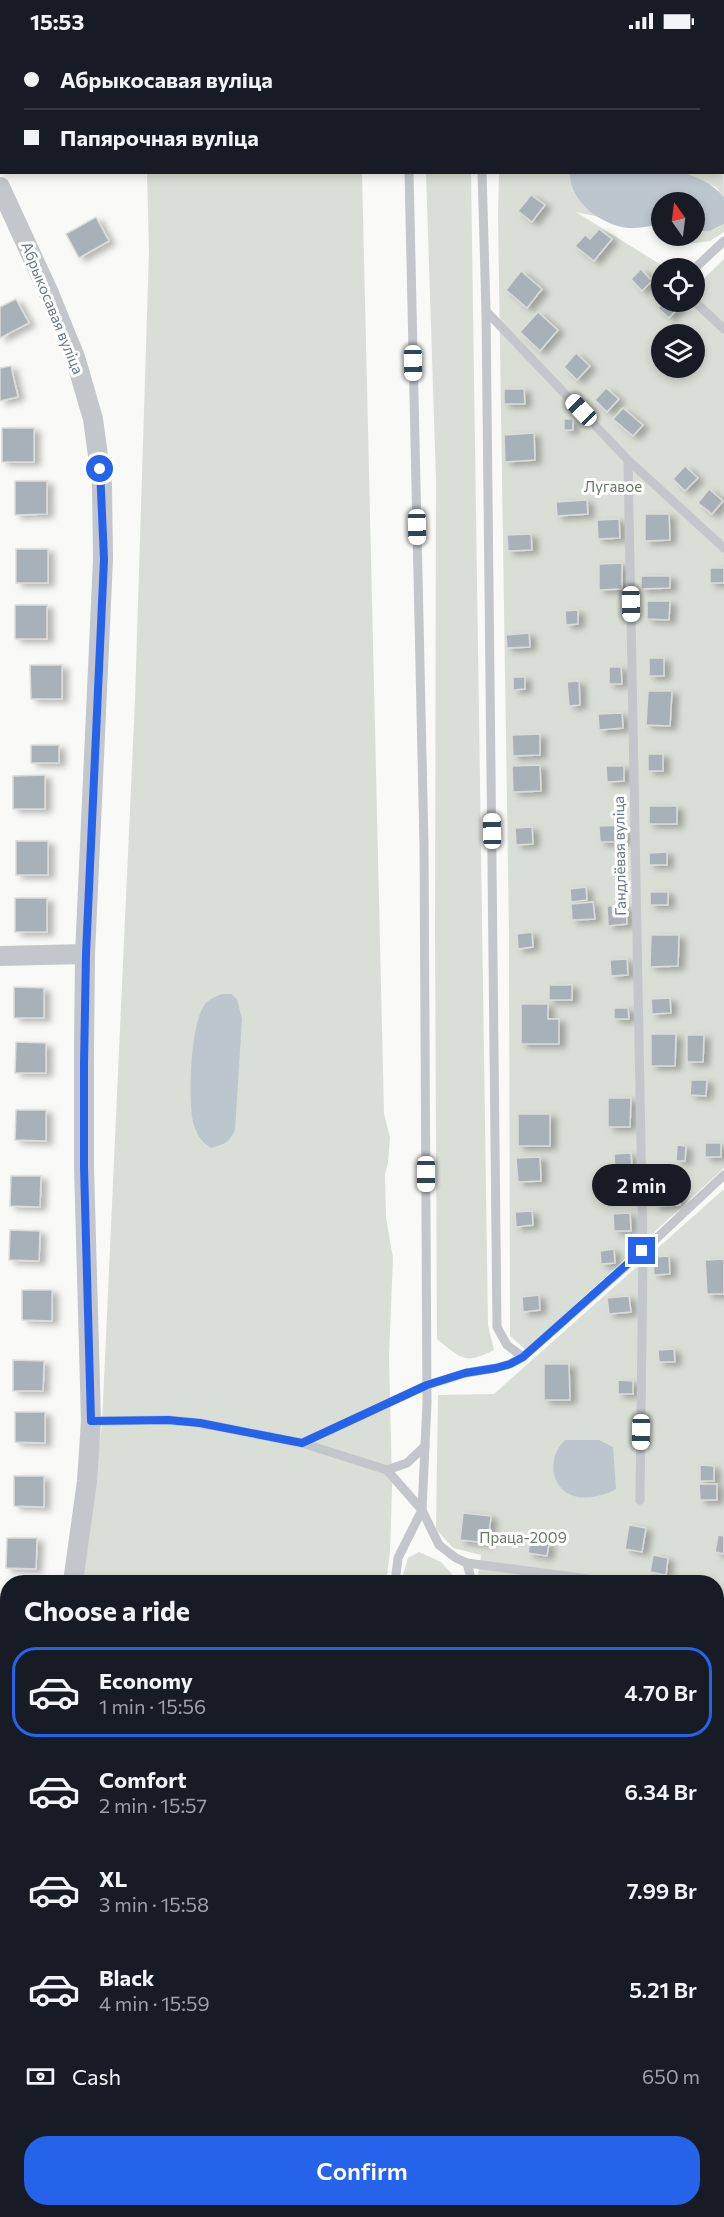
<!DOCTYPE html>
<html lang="en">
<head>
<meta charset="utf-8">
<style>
  body { margin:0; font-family:Commissioner,sans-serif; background:#20242c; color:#f1f3f6; height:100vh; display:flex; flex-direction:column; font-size:22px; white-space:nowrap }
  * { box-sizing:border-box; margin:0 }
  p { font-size:20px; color:#9ea1a6 }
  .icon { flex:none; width:33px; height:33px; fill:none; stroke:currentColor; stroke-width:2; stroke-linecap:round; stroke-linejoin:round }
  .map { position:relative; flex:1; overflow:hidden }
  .details { position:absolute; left:0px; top:1533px; width:724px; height:642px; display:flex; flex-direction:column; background:#171b24; border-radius:24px 24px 0 0; box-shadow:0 3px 9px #0003 }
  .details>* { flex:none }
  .banner { position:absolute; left:0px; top:0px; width:724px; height:132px; box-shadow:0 3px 9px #0003; display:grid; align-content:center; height:132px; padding:0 24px; background:#171b24 }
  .needle { width:39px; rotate:346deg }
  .tools { position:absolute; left:651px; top:150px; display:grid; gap:12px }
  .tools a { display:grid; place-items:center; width:54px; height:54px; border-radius:50%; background:#171b24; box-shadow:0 3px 9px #0003; font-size:30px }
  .end { position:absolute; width:27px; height:27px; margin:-14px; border:8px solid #2563eb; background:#fff; box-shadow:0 0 0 3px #fff }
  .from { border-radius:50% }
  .bubble { position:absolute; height:42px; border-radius:21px; background:#171b24; box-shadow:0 3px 9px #0003; font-size:20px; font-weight:600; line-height:42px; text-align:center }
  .car { position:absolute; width:18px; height:36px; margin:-18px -9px; border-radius:8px; box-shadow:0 0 4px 2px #0007; background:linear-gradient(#fff 24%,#345 0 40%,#fff 0 76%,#345 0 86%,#fff 0) }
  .banner b { display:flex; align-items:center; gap:21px; height:57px; font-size:22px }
  .banner b+b { border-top:2px solid #363941 }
  .banner i { width:15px; height:15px; background:#f1f3f6 }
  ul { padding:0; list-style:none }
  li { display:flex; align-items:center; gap:18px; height:90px; margin:0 12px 9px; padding:0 12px; border:3px solid transparent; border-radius:24px }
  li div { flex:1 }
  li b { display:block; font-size:22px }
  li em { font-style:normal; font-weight:600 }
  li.selected { border-color:#2563eb }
  li>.icon { width:54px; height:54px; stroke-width:1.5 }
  h2 { padding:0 24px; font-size:27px; line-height:72px }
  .pay { display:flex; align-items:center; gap:15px; height:66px; padding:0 24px; font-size:22px }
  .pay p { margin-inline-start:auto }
  .cta { display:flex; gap:12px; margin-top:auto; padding:12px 24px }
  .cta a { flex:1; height:69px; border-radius:24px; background:#2563eb; color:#fff; font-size:24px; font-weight:600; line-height:69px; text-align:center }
  .status { display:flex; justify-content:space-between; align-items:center; height:42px; padding:0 30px; background:#171b24; direction:ltr }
  .status svg { height:16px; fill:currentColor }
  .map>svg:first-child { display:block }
</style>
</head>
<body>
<div class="status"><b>15:53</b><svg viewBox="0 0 49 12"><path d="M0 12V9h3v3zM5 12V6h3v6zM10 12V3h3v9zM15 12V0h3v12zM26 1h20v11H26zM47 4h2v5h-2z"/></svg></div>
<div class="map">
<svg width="724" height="2175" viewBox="0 0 724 2175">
  <defs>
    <filter id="shadow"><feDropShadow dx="6" dy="3.5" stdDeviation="3" flood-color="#0004"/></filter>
  </defs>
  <rect width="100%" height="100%" fill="#f9f9f7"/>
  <g fill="#d9ded6" fill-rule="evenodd">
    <path d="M144 0H359V1L144 2Z"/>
    <path d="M520 0H724V102L723 2Z"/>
    <path d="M723 115 724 155 716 145 680 131 723 130Z"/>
    <path d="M147 131H362L384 1072 390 1095 388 1121 385 1132 386 1176 393 1216 389 1314 392 1445 390 1510 386 1540H81L102 1382 135 658 149 209Z"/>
    <path d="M426 131H471L488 1283 494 1308C464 1323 462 1317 437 1297L435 890 436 438Z"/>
    <path d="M499 131H570C570 150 584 164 599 175L576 170 666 226H662V260H694L695 245 724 217V1126L526 1308 510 1294 509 891 498 173ZM662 292H694V326H662Z"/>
    <path d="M724 182V190L710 199 680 203 658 193 657 183 661 184 662 194H694L695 189C704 190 717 188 724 182Z"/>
    <path d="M724 1147V2175H307L308 2168H717V1540H477L481 1513 453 1506 436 1487 438 1353 494 1352Z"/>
    <path d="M419 1510 441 1520 459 1540H401L408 1516Z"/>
    <path d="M7 2096 8 2168H263L261 2175H0L1 2141Z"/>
  </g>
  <g fill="#bdc6cc">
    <path d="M570 131 680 130C698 135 712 141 724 155V182L710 189H695L694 160H662L661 184C650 183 639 187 628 186 601 183 569 159 570 131Z"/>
    <path d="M222 952H231L237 957 242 977 235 1088C230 1100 223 1103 211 1106 201 1100 196 1091 193 1080 188 1057 190 979 206 961 211 956 217 954 222 952Z"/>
    <path d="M565 1398H599L613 1405 616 1447C606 1453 590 1457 578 1455 550 1450 546 1415 565 1398Z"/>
    <path d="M0 1704 7 1707V1742H0Z"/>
  </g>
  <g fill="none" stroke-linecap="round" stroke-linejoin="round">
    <g stroke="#bdc6cc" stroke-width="5">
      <path d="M0 1766 8 1769"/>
      <path d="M717 1871H724"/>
    </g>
  </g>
  <g fill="#a9b1b8" stroke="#dbdbd9" stroke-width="1.5" filter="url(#shadow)">
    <path d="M562 0H599L597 2Z"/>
    <path d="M666 0H705V2H667Z"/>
    <path d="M724 26V60L723 61V27Z"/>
    <path d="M531 153 545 163 532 180 518 169Z"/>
    <path d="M96 175 109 199 79 216 66 192Z"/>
    <path d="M599 187 612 197 594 219 575 204 585 193 590 197Z"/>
    <path d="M641 227 652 239 642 249 631 237Z"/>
    <path d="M521 229 542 247 527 266 506 248Z"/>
    <path d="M16 257 29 281 0 296V265Z"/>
    <path d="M664 260H675L680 264 669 276 658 266Z"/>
    <path d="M538 270 558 288 540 309 520 290Z"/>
    <path d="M576 311 590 324 577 338 564 325Z"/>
    <path d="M11 324 18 355 0 359V326Z"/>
    <path d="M606 346 619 357 607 370 595 358Z"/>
    <path d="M504 347H524L525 362H504Z"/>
    <path d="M623 366 643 383 633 394 613 377Z"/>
    <rect x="564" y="377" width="9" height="11"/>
    <rect x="2" y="386" width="32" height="34"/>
    <path d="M534 391 535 418 505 420 504 393Z"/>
    <path d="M685 424 698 436 685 449 673 437Z"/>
    <path d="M15 439H47V472L15 473Z"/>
    <path d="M709 447 723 459 712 472 698 461Z"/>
    <path d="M587 458 588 472 557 474 556 460Z"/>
    <path d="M645 472H669L670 498 645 499Z"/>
    <path d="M619 477 620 496 598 497 597 478Z"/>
    <path d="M531 492 532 508 508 509 507 493Z"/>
    <rect x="16" y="507" width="32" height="34"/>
    <path d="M622 521V547L599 548V522Z"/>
    <rect x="710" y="526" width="14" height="15"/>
    <path d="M641 534H670V546L641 547Z"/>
    <path d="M647 559H670L669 578 647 577Z"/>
    <rect x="15" y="563" width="32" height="34"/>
    <path d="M578 568V582L566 583 565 569Z"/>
    <path d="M529 591 530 605 507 606 506 593Z"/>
    <rect x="649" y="616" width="15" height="18"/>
    <path d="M30 623H62V657H31Z"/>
    <path d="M609 625H621L622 642H609Z"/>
    <path d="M513 635H525V647L513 648Z"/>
    <path d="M579 639 580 663 569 664 567 640Z"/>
    <path d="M648 649H672L670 684 646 683Z"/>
    <path d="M622 671 623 686 599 688 598 672Z"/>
    <path d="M540 692V713L513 714 512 693Z"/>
    <rect x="31" y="703" width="28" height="18"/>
    <rect x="648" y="712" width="15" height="17"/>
    <path d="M540 723 541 749 513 750 512 724Z"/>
    <path d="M606 724H624V739L607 740Z"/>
    <path d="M45 733V767H13V734Z"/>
    <rect x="649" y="764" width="28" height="18"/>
    <path d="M624 783 625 800H600L599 784Z"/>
    <path d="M532 785 533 802 516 803 515 786Z"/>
    <rect x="16" y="799" width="32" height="34"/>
    <path d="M667 810V823H649V811Z"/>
    <path d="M586 845 587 858 571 860 570 847Z"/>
    <rect x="650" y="850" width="18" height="13"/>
    <rect x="15" y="856" width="32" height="34"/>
    <path d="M593 860 595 877 572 878 571 862Z"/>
    <path d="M626 863 627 882 608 884 607 864Z"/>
    <path d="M532 890 533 905 518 907 517 892Z"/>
    <path d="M651 893H679L678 924 650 925Z"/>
    <path d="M627 917 628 933 611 934 610 918Z"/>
    <rect x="549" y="943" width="23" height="15"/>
    <path d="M14 945 44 946V976H14Z"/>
    <path d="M670 956 671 971 652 972 651 957Z"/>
    <path d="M521 962H548V977H559V1002H521Z"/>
    <path d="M614 966H628L629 977H614Z"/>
    <path d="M651 992H676L675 1024H651Z"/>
    <path d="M687 993H704L703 1020H687Z"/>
    <path d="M16 1000 46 1001V1031H15Z"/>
    <path d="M691 1038H707L706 1054 690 1053Z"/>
    <path d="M608 1056H631L630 1085H608Z"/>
    <path d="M16 1068H46V1099L15 1098Z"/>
    <rect x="518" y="1072" width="32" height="32"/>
    <rect x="705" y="1101" width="16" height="14"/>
    <path d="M677 1103 686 1104 685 1119H676Z"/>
    <path d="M631 1111 632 1127 615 1128 614 1112Z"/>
    <path d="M540 1115 541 1139 518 1140 516 1116Z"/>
    <path d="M11 1134H41L40 1165 10 1164Z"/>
    <path d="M654 1140H679L680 1163 655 1164Z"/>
    <path d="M532 1169 533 1183 516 1185 515 1170Z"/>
    <path d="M630 1171 631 1189H614L613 1172Z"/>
    <path d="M10 1188 40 1189 39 1219 9 1218Z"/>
    <path d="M614 1207 615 1221 601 1222 600 1209Z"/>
    <path d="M669 1214 670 1232 654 1233 653 1215Z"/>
    <path d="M724 1217V1252H707L705 1218Z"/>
    <path d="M22 1248H52V1279L22 1278Z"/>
    <path d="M539 1253 540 1268 523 1270 522 1255Z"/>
    <path d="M629 1254 631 1270 609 1272 607 1256Z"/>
    <path d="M674 1307 675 1320H659L658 1308Z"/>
    <path d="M13 1318 44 1319 43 1349H13Z"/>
    <path d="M544 1322H569L570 1358H544Z"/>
    <path d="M618 1338 633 1339V1352H618Z"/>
    <path d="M15 1370H45V1401L15 1400Z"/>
    <path d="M700 1423 714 1424V1439H700Z"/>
    <path d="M14 1434H44V1465L14 1464Z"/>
    <path d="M699 1442H717V1458H700Z"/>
    <path d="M463 1471 491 1474 488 1501 460 1498Z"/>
    <path d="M629 1483 646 1486 642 1510 625 1507Z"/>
    <path d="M718 1493 724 1494V1512L715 1510Z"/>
    <path d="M7 1496H37L36 1527 6 1526Z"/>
    <path d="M530 1497 549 1501 547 1514 528 1511Z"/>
    <path d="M653 1513 668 1516 666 1533 650 1530Z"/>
    <path d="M0 1560 8 1561V1591H0Z"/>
    <path d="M0 1634 8 1635V1665H0Z"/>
    <path d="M720 1804 724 1805V1826L717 1825Z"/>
    <path d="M717 1909 724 1910 722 1931 717 1930Z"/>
    <path d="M631 2168H647L646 2175H629Z"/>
    <path d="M675 2168H705L703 2175H674Z"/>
  </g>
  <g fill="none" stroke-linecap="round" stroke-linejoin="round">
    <g stroke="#bdbfc2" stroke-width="3" stroke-dasharray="3 3" stroke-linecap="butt">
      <path d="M465 0 468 2"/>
      <path d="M0 2123H8"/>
    </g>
    <g stroke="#c3c6ca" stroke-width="9">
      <path d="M493 0V2"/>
      <path d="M613 0 614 2"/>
      <path d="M153 2V0"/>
      <path d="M449 2 450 0"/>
      <path d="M723 89H724"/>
      <path d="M723 106 724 107"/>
      <path d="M409 130 424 803 427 1361 422 1468 439 1503 456 1516 467 1521 611 1540"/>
      <path d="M482 130 486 269 497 1285 507 1303 523 1315"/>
      <path d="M694 227 724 199"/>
      <path d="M694 259 724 287"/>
      <path d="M486 269 628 418 724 506"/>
      <path d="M628 418 643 1209 640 1458"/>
      <path d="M91 1379 168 1378 200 1381 302 1401 427 1343 466 1331 496 1326 510 1322 523 1315 643 1209 724 1133"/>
      <path d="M302 1401 387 1428 422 1468 398 1516 395 1540"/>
      <path d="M387 1428 407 1421 425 1404"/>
      <path d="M467 1521 472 1540"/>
      <path d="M717 1557 724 1558"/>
      <path d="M717 1691 724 1692"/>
      <path d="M0 1797 8 1799"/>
      <path d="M717 1840 724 1842"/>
      <path d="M717 1883 724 1882"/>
      <path d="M717 1894 724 1896"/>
      <path d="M717 2054 724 2055"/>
      <path d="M518 2168 541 2175"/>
      <path d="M299 2175 300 2168"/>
      <path d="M366 2175 367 2168"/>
      <path d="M462 2175 466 2168"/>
    </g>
    <g stroke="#c3c6ca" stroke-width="20">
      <path d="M0 145 48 249 75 315 93 377 102 443 103 517 85 912 84 1004V1125L91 1379 87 1439 73 1540"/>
      <path d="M0 914 85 912"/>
      <path d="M0 2060 8 2003"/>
    </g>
  </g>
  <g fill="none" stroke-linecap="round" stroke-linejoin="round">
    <path stroke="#2563eb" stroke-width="8" d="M100 427 104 517 86 912 84 1022V1125L91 1379 168 1378 200 1381 302 1401 427 1343 465 1331 496 1326 510 1322 523 1315 642 1209"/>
  </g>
  <g text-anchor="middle" stroke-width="6" stroke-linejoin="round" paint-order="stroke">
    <g font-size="15" fill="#697887" stroke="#fff">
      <text transform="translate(52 266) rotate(68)" y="5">Абрыкосавая вуліца</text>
      <text transform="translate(620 814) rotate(-91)" y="5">Гандлёвая вуліца</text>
    </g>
    <g font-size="15" fill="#667964" stroke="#fff">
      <text x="613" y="450">Лугавое</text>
      <text x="523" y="1501">Праца-2009</text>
    </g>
  </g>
</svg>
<div class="tools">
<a><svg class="needle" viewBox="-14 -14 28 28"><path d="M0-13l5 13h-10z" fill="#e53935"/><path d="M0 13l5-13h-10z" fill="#9ea1a6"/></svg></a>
<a><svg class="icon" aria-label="locate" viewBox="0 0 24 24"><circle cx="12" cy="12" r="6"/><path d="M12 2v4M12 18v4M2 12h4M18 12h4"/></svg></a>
<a><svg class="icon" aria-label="layers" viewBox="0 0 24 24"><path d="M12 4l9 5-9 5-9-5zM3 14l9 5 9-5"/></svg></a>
</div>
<i class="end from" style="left:100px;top:427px"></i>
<i class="end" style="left:642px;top:1209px"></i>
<div class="bubble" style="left:592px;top:1122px;width:99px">2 min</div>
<i class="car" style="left:413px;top:321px;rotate:179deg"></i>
<i class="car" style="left:581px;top:368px;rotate:316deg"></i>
<i class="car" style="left:417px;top:485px;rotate:179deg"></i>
<i class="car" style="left:631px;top:562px;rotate:179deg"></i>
<i class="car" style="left:492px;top:789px;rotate:359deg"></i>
<i class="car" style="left:426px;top:1132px;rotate:180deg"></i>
<i class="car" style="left:641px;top:1390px;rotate:181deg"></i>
<div class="banner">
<b><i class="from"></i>Абрыкосавая вуліца</b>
<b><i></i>Папярочная вуліца</b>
</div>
<section class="details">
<h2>Choose a ride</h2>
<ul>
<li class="selected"><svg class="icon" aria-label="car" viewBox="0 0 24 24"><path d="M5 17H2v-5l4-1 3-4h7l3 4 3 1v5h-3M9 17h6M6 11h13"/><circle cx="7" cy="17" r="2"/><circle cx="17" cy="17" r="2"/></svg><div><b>Economy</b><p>1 min · 15:56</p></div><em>4.70 Br</em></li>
<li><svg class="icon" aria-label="car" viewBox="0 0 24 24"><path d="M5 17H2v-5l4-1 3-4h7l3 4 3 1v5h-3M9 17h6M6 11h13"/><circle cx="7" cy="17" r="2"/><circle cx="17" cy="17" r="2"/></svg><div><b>Comfort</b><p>2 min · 15:57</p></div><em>6.34 Br</em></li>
<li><svg class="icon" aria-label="car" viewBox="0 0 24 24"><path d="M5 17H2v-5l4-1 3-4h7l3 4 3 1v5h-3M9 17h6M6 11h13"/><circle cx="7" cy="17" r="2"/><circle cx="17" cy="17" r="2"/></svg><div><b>XL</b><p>3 min · 15:58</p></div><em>7.99 Br</em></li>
<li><svg class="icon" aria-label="car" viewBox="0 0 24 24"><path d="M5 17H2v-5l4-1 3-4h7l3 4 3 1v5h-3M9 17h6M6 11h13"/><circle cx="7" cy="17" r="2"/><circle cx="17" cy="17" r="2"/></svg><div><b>Black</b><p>4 min · 15:59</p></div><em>5.21 Br</em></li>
</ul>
<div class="pay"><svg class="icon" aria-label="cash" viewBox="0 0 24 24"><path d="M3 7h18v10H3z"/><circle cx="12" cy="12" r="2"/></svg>Cash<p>650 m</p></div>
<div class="cta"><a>Confirm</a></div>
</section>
</div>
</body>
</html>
